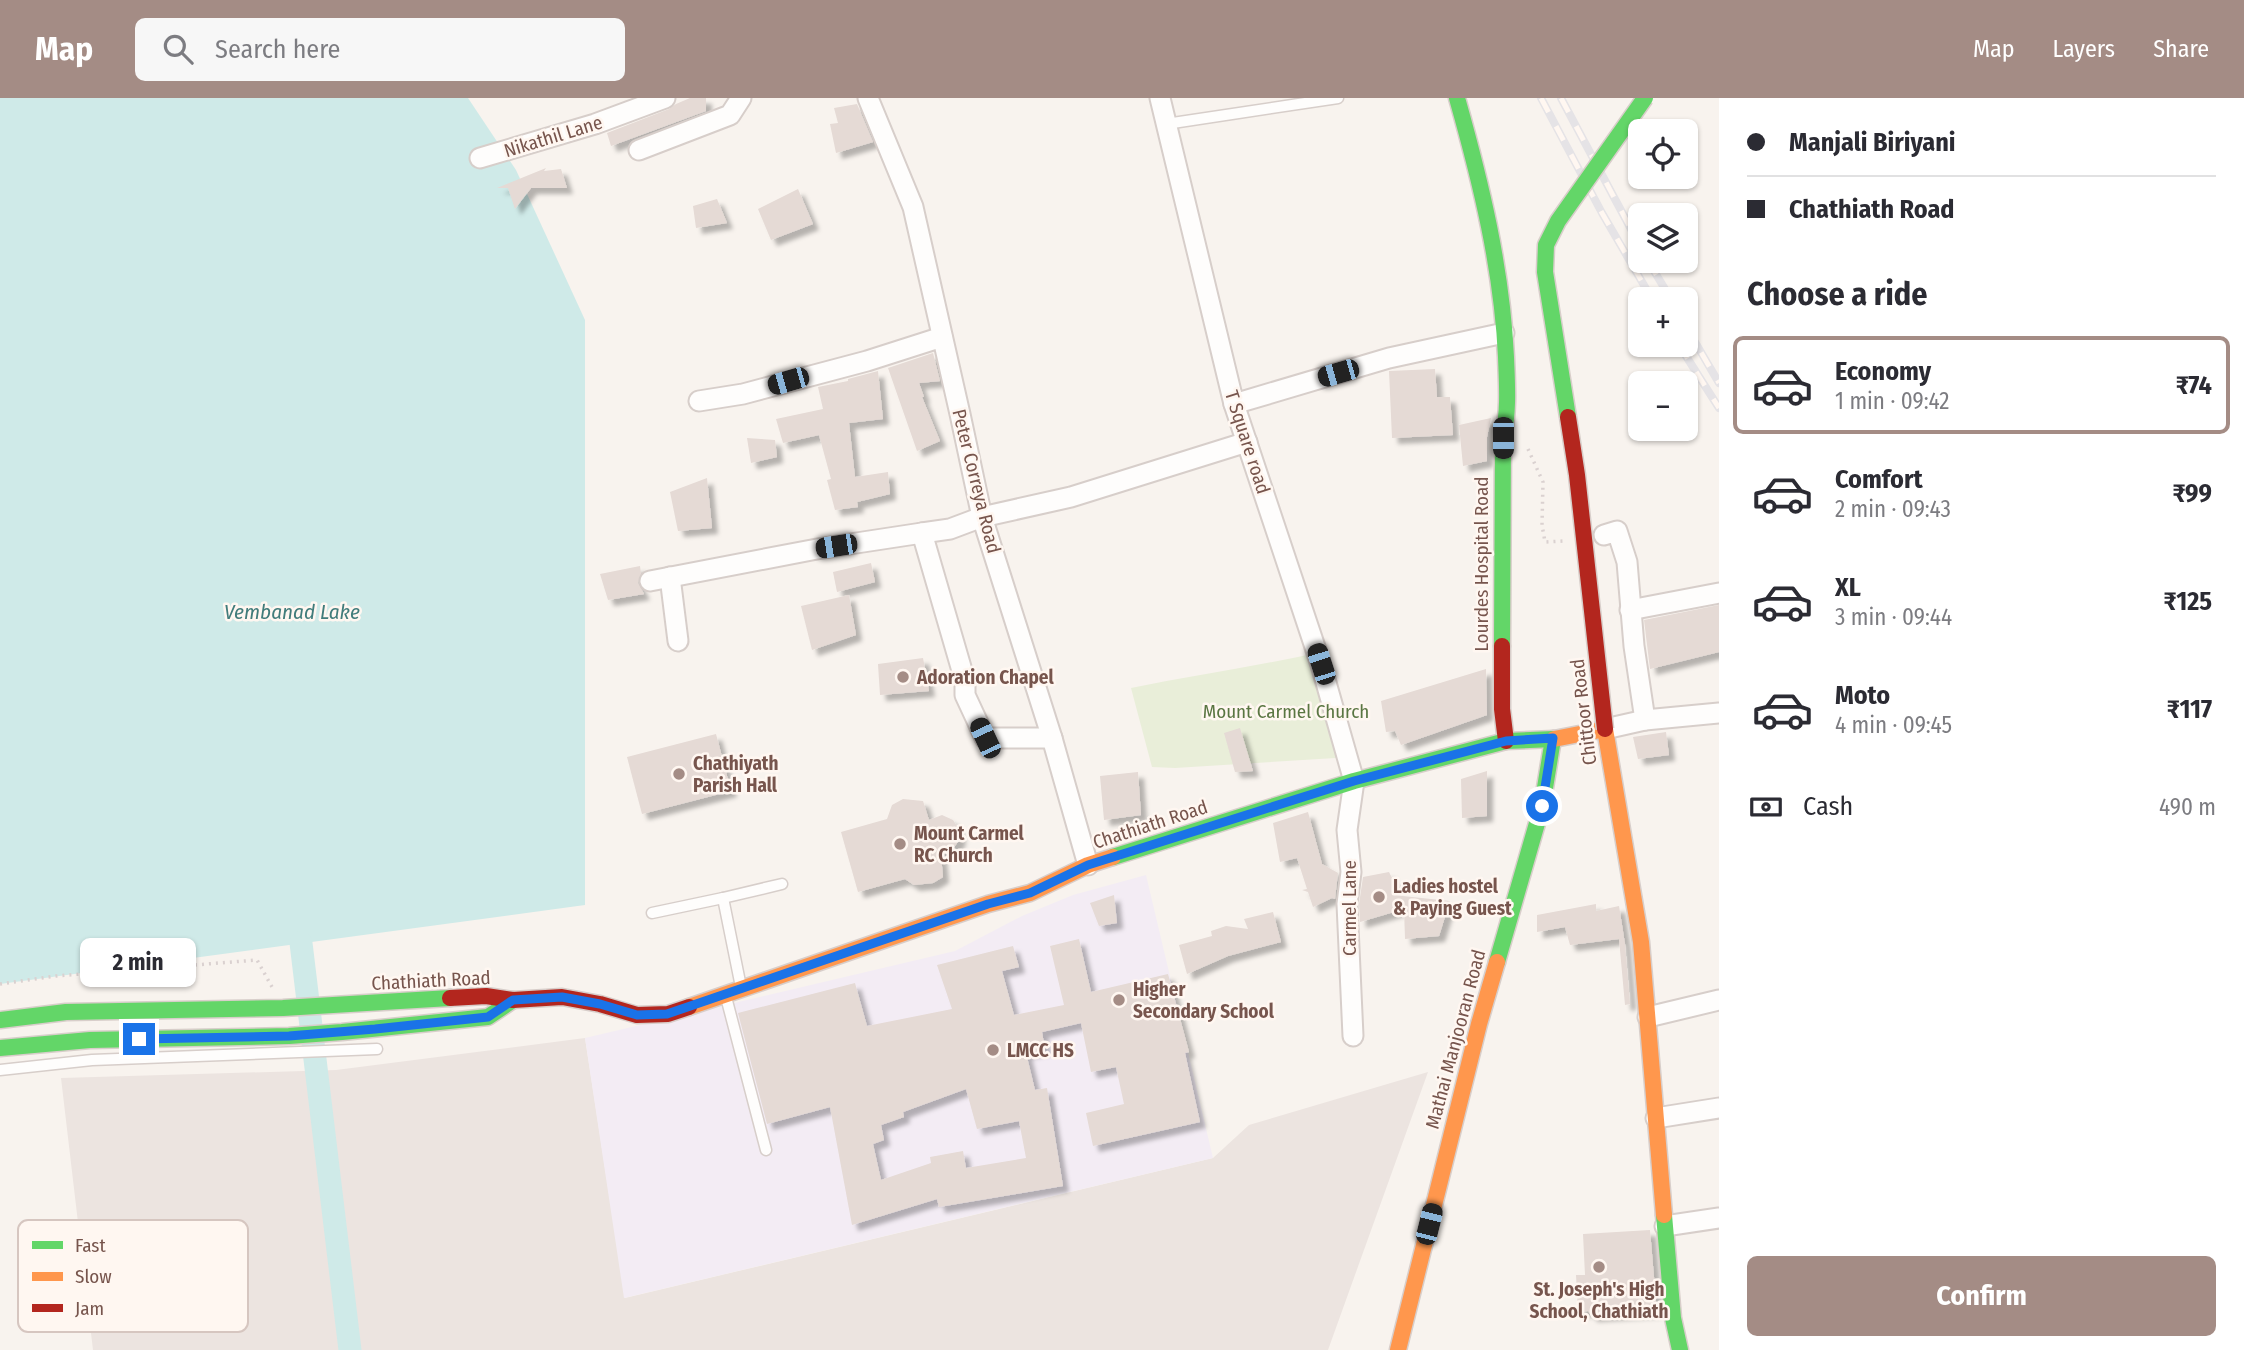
<!DOCTYPE html>
<html lang="en">
<head>
<meta charset="utf-8">
<style>
  body { margin:0; font-family:"Fira Sans Condensed",sans-serif; background:#f7f7f7; color:#2b2b33; height:100vh; display:flex; flex-direction:column; font-size:26px; white-space:nowrap }
  * { box-sizing:border-box; margin:0 }
  p { font-size:23px; color:#7c7c81 }
  .icon { flex:none; width:38px; height:38px; fill:none; stroke:currentColor; stroke-width:2; stroke-linecap:round; stroke-linejoin:round }
  .map { position:relative; flex:1; overflow:hidden }
  .details { display:flex; flex-direction:column; background:#fff; width:525px }
  .details>* { flex:none }
  .top-card { display:grid; align-content:center; height:154px; padding:0 28px; background:#fff }
  .fabs { position:absolute; left:1628px; top:21px; display:grid; gap:14px }
  .fabs a { display:grid; place-items:center; width:70px; height:70px; border-radius:10px; background:#fff; box-shadow:0 2px 5px #0004; font-size:35px }
  .end { position:absolute; width:32px; height:32px; margin:-16px; border:9px solid #1a73e8; background:#fff; box-shadow:0 0 0 4px #fff }
  .from { border-radius:50% }
  .bubble { position:absolute; height:49px; border-radius:10px; background:#fff; box-shadow:0 2px 5px #0004; font-size:23px; font-weight:700; line-height:49px; text-align:center }
  .car { position:absolute; width:21px; height:42px; margin:-21px -10px; border-radius:9px; box-shadow:0 0 5px 2px #0007; background:linear-gradient(#222 24%,#8ab4d8 0 40%,#222 0 76%,#8ab4d8 0 86%,#222 0) }
  .top-card b { display:flex; align-items:center; gap:24px; height:66px; font-size:26px }
  .top-card b+b { border-top:2px solid #e1e1e2 }
  .top-card i { width:18px; height:18px; background:#2b2b33 }
  ul { padding:0; list-style:none }
  li { display:flex; align-items:center; gap:21px; height:98px; margin:0 14px 10px; padding:0 14px; border:4px solid transparent; border-radius:10px }
  li div { flex:1 }
  li b { display:block; font-size:26px }
  li em { font-style:normal; font-weight:700 }
  li.on { border-color:#a48c85 }
  li>.icon { width:63px; height:63px; stroke-width:1.5 }
  h2 { padding:0 28px; font-size:32px; line-height:84px }
  .pay { display:flex; align-items:center; gap:18px; height:77px; padding:0 28px; font-size:26px }
  .pay p { margin-inline-start:auto }
  .cta { display:flex; gap:14px; margin-top:auto; padding:14px 28px }
  .cta a { flex:1; height:80px; border-radius:10px; background:#a48c85; color:#fff; font-size:28px; font-weight:700; line-height:80px; text-align:center }
  header { display:flex; align-items:center; gap:42px; box-sizing:border-box; height:98px; padding:0 35px; background:#a48c85; color:#fff }
  header strong { font-size:33px }
  nav { display:flex; gap:38px; margin-inline-start:auto; font-size:24px }
  .search { width:490px; height:63px; background:#f7f7f7; display:flex; align-items:center; gap:18px; box-sizing:border-box; padding:0 24px; border-radius:10px; color:#7c7c81; font-size:26px }
  main { display:flex; flex:1; min-height:0 }
  .map>svg:first-child { display:block }
</style>
</head>
<body>
<header>
<strong>Map</strong>
<div class="search"><svg class="icon" aria-label="search" viewBox="0 0 24 24"><circle cx="10" cy="10" r="6"/><path d="M15 15l6 6"/></svg>Search here</div>
<nav><a>Map</a><a>Layers</a><a>Share</a></nav>
</header>
<main>
<div class="map">
<svg width="1719" height="1252" viewBox="0 0 1719 1252">
  <defs>
    <filter id="shadow"><feDropShadow dx="6" dy="6" stdDeviation="2" flood-color="#0004"/></filter>
  </defs>
  <rect width="100%" height="100%" fill="#f8f3ee"/>
  <path fill="#ece4e0" d="M585 940 625 1200 1213 1060 1249 1027 1428 974 1328 1252H93L61 980 336 972Z"/>
  <path fill="#f3ecf4" d="M1146 777 1213 1060 624 1200 585 940 955 853 1022 818 1073 797Z"/>
  <path fill="#e9eed9" d="M1321 554 1352 659 1175 670 1152 669 1131 590C1195 577 1258 568 1321 554Z"/>
  <path fill="#cfeae8" d="M0 0H468L516 72 585 222V807L0 886Z"/>
  <g fill="none" stroke-linecap="round" stroke-linejoin="round">
    <path stroke="#cfeae8" stroke-width="23" d="M301 845 350 1252"/>
  </g>
  <g fill="#e5dad5" fill-rule="evenodd" filter="url(#shadow)">
    <path d="M690 0H706V13L611 48 607 35 669 11 676 6Z"/>
    <path d="M857 6 873 44 836 55 830 26 838 25 834 10Z"/>
    <path d="M546 70 544 73 561 71 567 90H531L515 111 508 90H497Z"/>
    <path d="M798 91 813 126 771 142 758 111Z"/>
    <path d="M717 101 727 125 696 130 693 108Z"/>
    <path d="M933 255 940 283 919 285 924 299H922L940 343 917 353 888 270Z"/>
    <path d="M1435 271 1437 299H1450L1453 337 1392 340 1389 273Z"/>
    <path d="M878 273 883 321 849 325 855 379 888 374 890 396 857 404 858 409 835 412 827 382 831 381 819 337 783 345 776 321 823 311 818 289 848 283V281Z"/>
    <path d="M1491 320 1487 339V363L1463 368 1459 327Z"/>
    <path d="M747 340 775 342 777 359 751 365Z"/>
    <path d="M707 380 712 430 678 433 670 394Z"/>
    <path d="M871 465 875 484 837 494 833 474Z"/>
    <path d="M640 468 641 475 638 485 644 496 608 502 600 476Z"/>
    <path d="M849 497 856 537 812 552 801 508Z"/>
    <path d="M1719 507V554L1650 571 1644 522Z"/>
    <path d="M923 560 929 593 880 597 878 566Z"/>
    <path d="M1486 571 1487 617 1401 647 1395 633 1386 634 1381 603Z"/>
    <path d="M1240 630 1253 673 1235 674 1224 635Z"/>
    <path d="M1666 634 1669 657 1638 661 1633 639Z"/>
    <path d="M716 636 731 693 642 716 627 659Z"/>
    <path d="M1487 673V718L1462 720 1461 681Z"/>
    <path d="M1138 674 1141 717 1104 722 1100 678Z"/>
    <path d="M903 701 923 703 929 722 942 717 953 722 958 730 960 741 952 752 941 757 943 779 933 785 914 787 905 781 858 794 841 734 887 721 892 707Z"/>
    <path d="M1308 714 1322 766 1338 775 1335 801 1332 800 1313 809 1308 794 1302 792 1307 791 1297 760 1280 764 1273 725Z"/>
    <path d="M1389 774 1394 784 1393 797 1450 803 1439 838 1405 841 1404 811 1360 824 1359 806 1363 779Z"/>
    <path d="M1114 797 1117 825 1099 828 1090 805Z"/>
    <path d="M1596 806V813L1619 808 1625 846 1630 906 1625 907 1619 841 1570 847 1565 829 1537 834V817Z"/>
    <path d="M1273 814 1281 844 1228 858 1187 876 1179 847 1212 838 1211 833 1226 828 1248 831 1244 821Z"/>
    <path d="M1079 841 1091 894 1168 876 1189 954 1185 955 1200 1024 1093 1048 1086 1015 1124 1006 1116 969 1091 974 1081 925 1042 934 1045 951 1026 955 1035 992 1047 990 1063 1088 939 1109 937 1101 852 1127 830 1009 767 1026 738 915 855 885 867 928 952 911 937 867 1013 848 1019 869 1002 873 1014 917 1064 907 1050 848ZM966 991 977 1031 1019 1023 1026 1060 966 1070 963 1053 930 1059 931 1065 881 1082 873 1046 884 1042 881 1027 904 1019 903 1014Z"/>
    <path d="M1650 1132 1657 1214 1592 1218 1588 1213 1578 1214 1576 1177H1585L1583 1136Z"/>
  </g>
  <g fill="none" stroke-linecap="round" stroke-linejoin="round">
    <g stroke="#d7ceca" stroke-width="13">
      <g id="lane">
        <path d="M1166 26 1338 0"/>
        <path d="M652 815 723 800"/>
        <path d="M741 889 723 800 782 786"/>
        <path d="M726 899 766 1052"/>
        <path d="M0 972 92 962 377 951"/>
      </g>
    </g>
    <g stroke="#d7ceca" stroke-width="23">
      <g id="street">
        <path d="M868 0 913 109 960 316 982 419 1052 640 1088 767"/>
        <path d="M1160 0 1234 306 1321 567 1354 683 1347 732 1351 774 1347 806 1353 938"/>
        <path d="M639 52 730 17 741 0"/>
        <path d="M480 60 595 26 665 0"/>
        <path d="M699 303 743 296 867 263 942 239"/>
        <path d="M1234 306 1389 260 1504 235"/>
        <path d="M1604 437 1617 433 1627 464 1634 548 1645 622"/>
        <path d="M670 479 678 543"/>
        <path d="M650 483 817 451 922 435"/>
        <path d="M1630 512 1719 495"/>
        <path d="M1605 631 1645 622 1719 615"/>
        <path d="M1052 640H985L965 597V583L922 435 950 431 982 419 1071 399 1247 344"/>
        <path d="M1648 919 1719 902"/>
        <path d="M1656 1020 1719 1010"/>
        <path d="M1665 1128 1719 1120"/>
      </g>
    </g>
    <g stroke="#d8ceca" stroke-width="19">
      <g id="fast">
        <path d="M1457 0C1481 85 1502 171 1506 259 1507 286 1509 312 1503 339L1502 548"/>
        <path d="M1113 759 1354 683 1506 643 1554 641"/>
        <path d="M1497 864 1542 708 1553 641"/>
        <path d="M0 922 66 914 283 910 450 900"/>
        <path d="M0 950 90 942 289 938 342 934 488 919 513 902"/>
        <path d="M1664 1117 1673 1220 1680 1252"/>
      </g>
    </g>
    <g stroke="#d8ceca" stroke-width="19">
      <g id="slow">
        <path d="M1554 641 1605 631 1641 844 1664 1117"/>
        <path d="M689 909 988 806 1030 795 1088 767 1113 759"/>
        <path d="M1398 1252 1479 926 1497 864"/>
      </g>
    </g>
    <g stroke="#d8ceca" stroke-width="19">
      <g id="jam">
        <path d="M1502 548V611L1506 643"/>
        <path d="M450 900 486 898 513 902 562 899 600 906 637 917 668 916 689 909"/>
      </g>
    </g>
    <g stroke="#dad1d0" stroke-width="3.5" stroke-dasharray="2 5" stroke-linecap="butt">
      <path d="M1528 351 1543 384 1542 427 1545 444 1563 443"/>
      <path d="M0 886 56 878 257 862 272 889"/>
    </g>
    <use href="#lane" stroke="#fefdfc" stroke-width="10"/>
    <use href="#street" stroke="#fefdfc" stroke-width="19"/>
    <use href="#fast" stroke="#63d668" stroke-width="16"/>
    <use href="#slow" stroke="#ff974d" stroke-width="16"/>
    <use href="#jam" stroke="#b3261e" stroke-width="16"/>
    <g stroke="#e5e3e6" stroke-width="8">
      <g id="rail">
        <path d="M1541 0 1602 115 1652 201"/>
        <path d="M1561 0 1640 148"/>
        <path d="M1648 163 1671 201"/>
        <path d="M1685 227 1719 285"/>
        <path d="M1679 247 1719 310"/>
      </g>
    </g>
    <use href="#rail" stroke="#fff7f1" stroke-width="5" stroke-dasharray="16" stroke-linecap="butt"/>
    <g stroke="#d8ceca" stroke-width="19" stroke-linecap="butt">
      <path id="fast-bridge" d="M1568 319 1545 174 1546 147 1558 123 1645 0"/>
    </g>
    <g stroke="#d8ceca" stroke-width="19" stroke-linecap="butt">
      <path id="jam-bridge" d="M1568 319 1577 377 1605 631"/>
    </g>
    <use href="#fast-bridge" stroke="#63d668" stroke-width="16"/>
    <use href="#jam-bridge" stroke="#b3261e" stroke-width="16"/>
  </g>
  <g fill="none" stroke-linecap="round" stroke-linejoin="round">
    <path stroke="#1a73e8" stroke-width="9" d="M139 941 289 938 375 931 488 919 513 902 562 899 600 906 637 917 667 916 988 806 1030 795 1088 767 1354 683 1506 643 1553 640 1542 708"/>
  </g>
  <g fill="#a48c85" stroke="#fff7f1" stroke-width="2.5">
    <circle cx="903" cy="579" r="7"/>
    <circle cx="679" cy="676" r="7"/>
    <circle cx="900" cy="746" r="7"/>
    <circle cx="1379" cy="799" r="7"/>
    <circle cx="1119" cy="902" r="7"/>
    <circle cx="993" cy="952" r="7"/>
    <circle cx="1599" cy="1169" r="7"/>
  </g>
  <g text-anchor="middle" stroke-width="5" stroke-linejoin="round" paint-order="stroke">
    <g font-size="19" fill="#77554d" stroke="#fff7f1">
      <text transform="translate(553 38) rotate(-17)" y="7">Nikathil Lane</text>
      <text transform="translate(1248 344) rotate(72)" y="7">T Square road</text>
      <text transform="translate(977 383) rotate(76)" y="7">Peter Correya Road</text>
      <text transform="translate(1481 466) rotate(-90)" y="7">Lourdes Hospital Road</text>
      <text transform="translate(1583 614) rotate(-97)" y="7">Chittoor Road</text>
      <text transform="translate(1150 726) rotate(-18)" y="7">Chathiath Road</text>
      <text transform="translate(1349 810) rotate(-90)" y="7">Carmel Lane</text>
      <text transform="translate(431 882) rotate(-3)" y="7">Chathiath Road</text>
      <text transform="translate(1455 941) rotate(-75)" y="7">Mathai Manjooran Road</text>
    </g>
    <g font-size="19" font-weight="bold" fill="#77554d" stroke="#fff7f1" text-anchor="start">
      <text x="917" y="586">Adoration Chapel</text>
      <text x="693" y="672">Chathiyath<tspan x="693" dy="22">Parish Hall</tspan></text>
      <text x="914" y="742">Mount Carmel<tspan x="914" dy="22">RC Church</tspan></text>
      <text x="1393" y="795">Ladies hostel<tspan x="1393" dy="22">&amp; Paying Guest</tspan></text>
      <text x="1133" y="898">Higher<tspan x="1133" dy="22">Secondary School</tspan></text>
      <text x="1007" y="959">LMCC HS</text>
      <text x="1599" y="1198" text-anchor="middle">St. Joseph's High<tspan x="1599" dy="22">School, Chathiath</tspan></text>
    </g>
    <g font-size="19" fill="#5a7642" stroke="#fff7f1">
      <text x="1286" y="620">Mount Carmel Church</text>
    </g>
    <g font-size="21" font-style="italic" fill="#417c7b" stroke="#fff7f1">
      <text x="292" y="521">Vembanad Lake</text>
    </g>
  </g>
  <rect x="18" y="1122" width="230" height="112" rx="10" fill="#fff7f1" stroke="#d6c6c0" stroke-width="2"/>
  <rect x="32" y="1143" width="31" height="8" fill="#63d668"/>
  <rect x="32" y="1174" width="31" height="9" fill="#ff974d"/>
  <rect x="32" y="1206" width="31" height="8" fill="#b3261e"/>
  <g font-size="19" fill="#77554d">
    <text x="75" y="1154">Fast</text>
    <text x="75" y="1185">Slow</text>
    <text x="75" y="1217">Jam</text>
  </g>
</svg>
<div class="fabs">
<a><svg class="icon" aria-label="locate" viewBox="0 0 24 24"><circle cx="12" cy="12" r="6"/><path d="M12 2v4M12 18v4M2 12h4M18 12h4"/></svg></a>
<a><svg class="icon" aria-label="layers" viewBox="0 0 24 24"><path d="M12 4l9 5-9 5-9-5zM3 14l9 5 9-5"/></svg></a>
<a>+</a>
<a>−</a>
</div>
<i class="end from" style="left:1542px;top:708px"></i>
<i class="end" style="left:139px;top:941px"></i>
<div class="bubble" style="left:80px;top:840px;width:116px">2 min</div>
<i class="car" style="left:1338px;top:275px;rotate:254deg"></i>
<i class="car" style="left:788px;top:283px;rotate:254deg"></i>
<i class="car" style="left:1503px;top:340px;rotate:180deg"></i>
<i class="car" style="left:836px;top:448px;rotate:261deg"></i>
<i class="car" style="left:1321px;top:566px;rotate:342deg"></i>
<i class="car" style="left:985px;top:640px;rotate:335deg"></i>
<i class="car" style="left:1429px;top:1126px;rotate:14deg"></i>
</div>
<section class="details">
<div class="top-card">
<b><i class="from"></i>Manjali Biriyani</b>
<b><i></i>Chathiath Road</b>
</div>
<h2>Choose a ride</h2>
<ul>
<li class="on"><svg class="icon" aria-label="car" viewBox="0 0 24 24"><path d="M5 17H2v-5l4-1 3-4h7l3 4 3 1v5h-3M9 17h6M6 11h13"/><circle cx="7" cy="17" r="2"/><circle cx="17" cy="17" r="2"/></svg><div><b>Economy</b><p>1 min · 09:42</p></div><em>₹74</em></li>
<li><svg class="icon" aria-label="car" viewBox="0 0 24 24"><path d="M5 17H2v-5l4-1 3-4h7l3 4 3 1v5h-3M9 17h6M6 11h13"/><circle cx="7" cy="17" r="2"/><circle cx="17" cy="17" r="2"/></svg><div><b>Comfort</b><p>2 min · 09:43</p></div><em>₹99</em></li>
<li><svg class="icon" aria-label="car" viewBox="0 0 24 24"><path d="M5 17H2v-5l4-1 3-4h7l3 4 3 1v5h-3M9 17h6M6 11h13"/><circle cx="7" cy="17" r="2"/><circle cx="17" cy="17" r="2"/></svg><div><b>XL</b><p>3 min · 09:44</p></div><em>₹125</em></li>
<li><svg class="icon" aria-label="car" viewBox="0 0 24 24"><path d="M5 17H2v-5l4-1 3-4h7l3 4 3 1v5h-3M9 17h6M6 11h13"/><circle cx="7" cy="17" r="2"/><circle cx="17" cy="17" r="2"/></svg><div><b>Moto</b><p>4 min · 09:45</p></div><em>₹117</em></li>
</ul>
<div class="pay"><svg class="icon" aria-label="cash" viewBox="0 0 24 24"><path d="M3 7h18v10H3z"/><circle cx="12" cy="12" r="2"/></svg>Cash<p>490 m</p></div>
<div class="cta"><a>Confirm</a></div>
</section>
</main>
</body>
</html>
